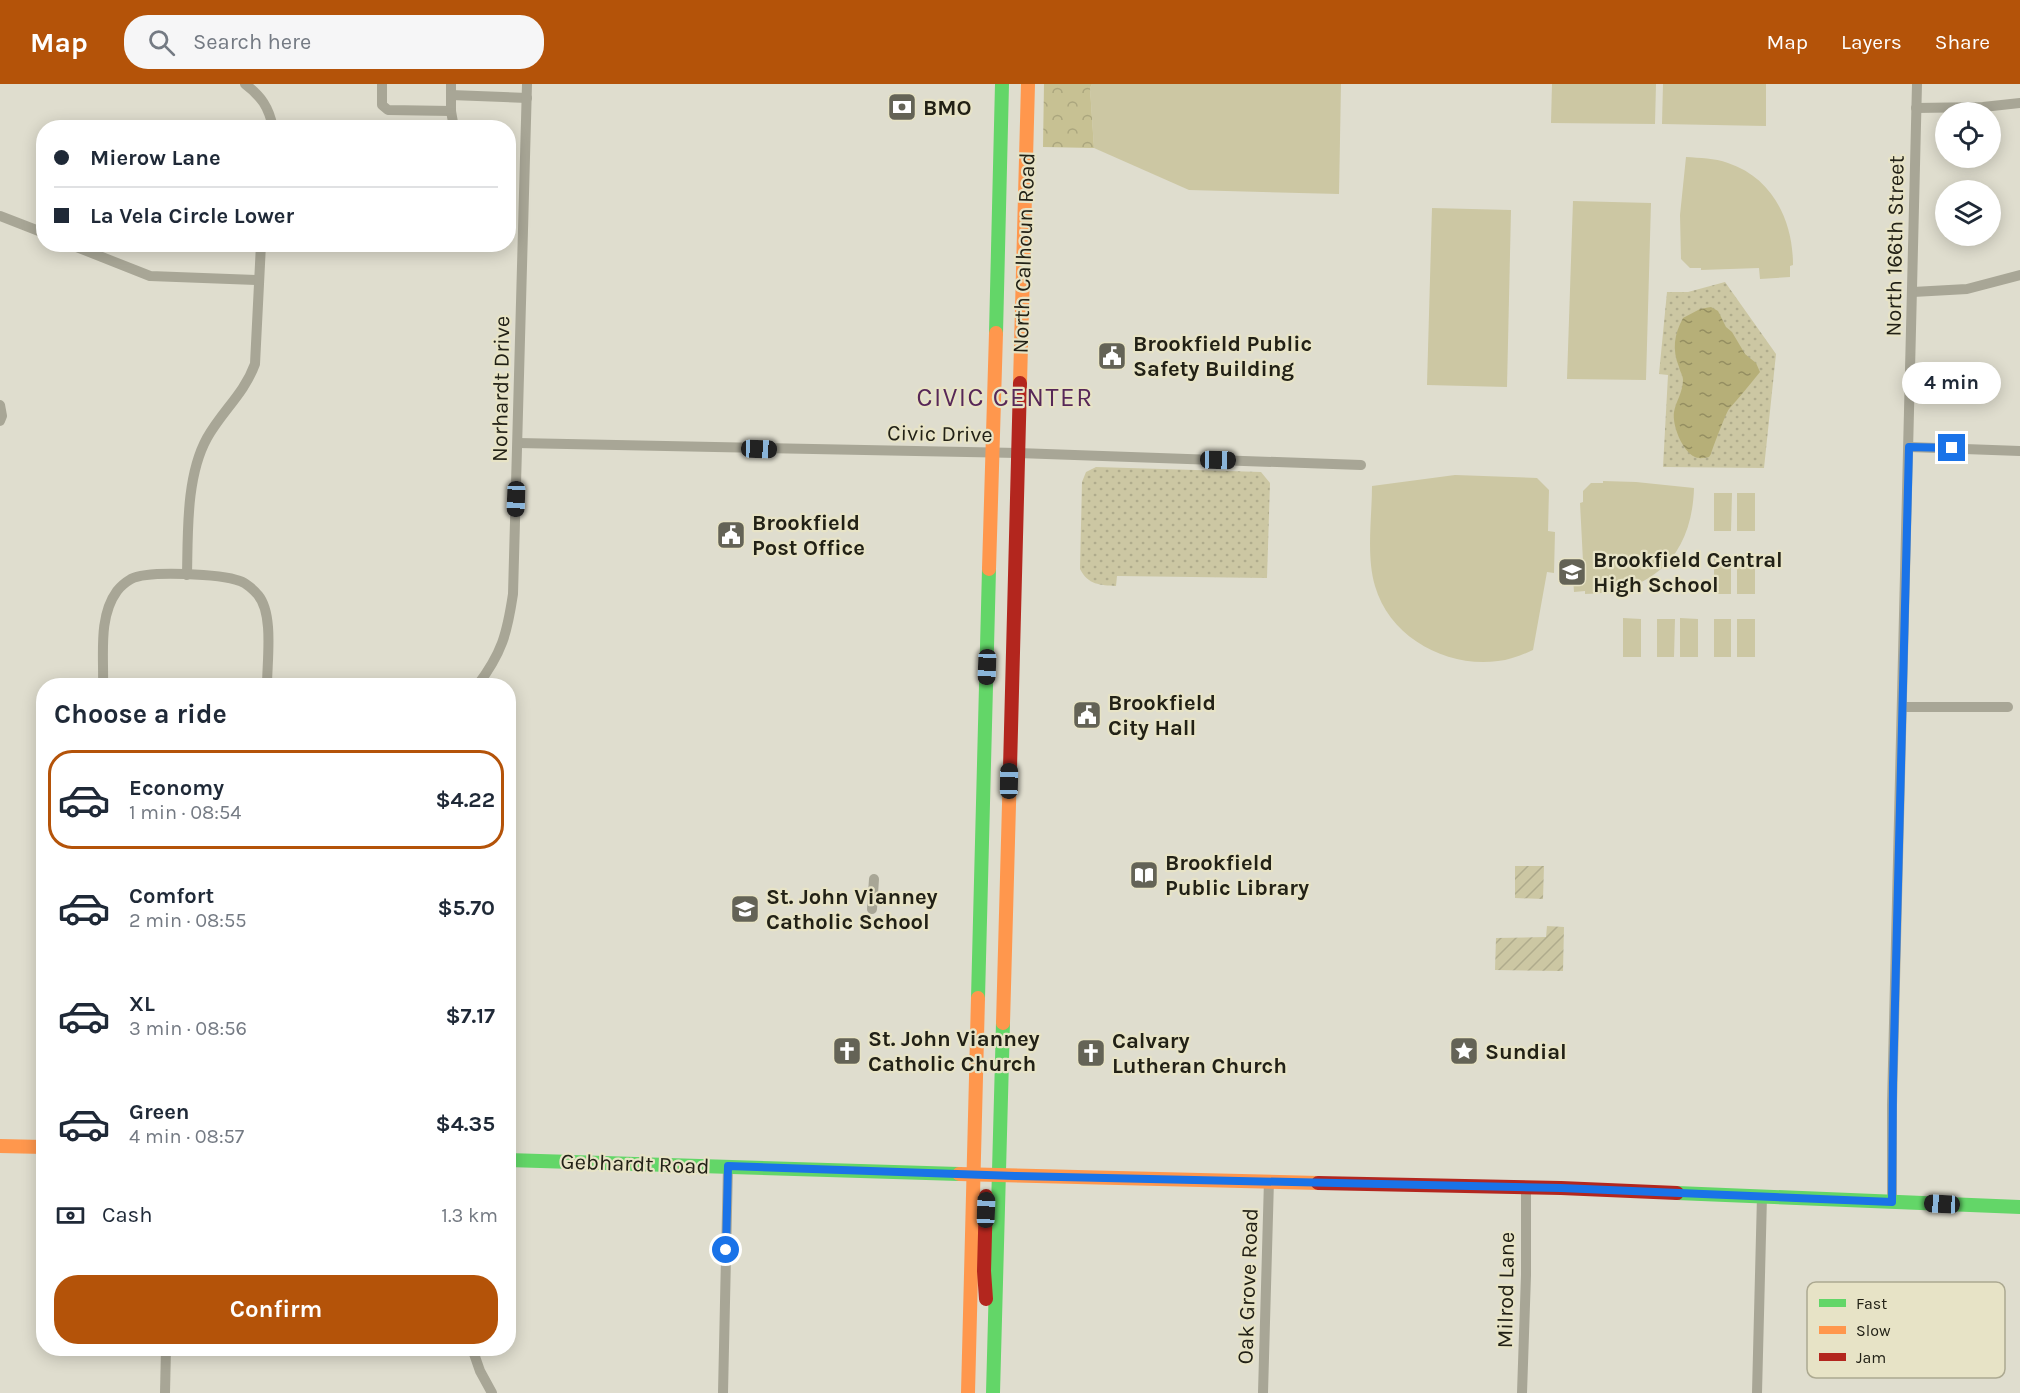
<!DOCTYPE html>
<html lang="en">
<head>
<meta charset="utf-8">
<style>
  body { margin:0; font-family:Karla,sans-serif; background:#f6f6f7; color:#1f2937; height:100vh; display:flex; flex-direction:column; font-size:22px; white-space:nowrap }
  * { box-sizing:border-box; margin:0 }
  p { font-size:20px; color:#747a83 }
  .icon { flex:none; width:33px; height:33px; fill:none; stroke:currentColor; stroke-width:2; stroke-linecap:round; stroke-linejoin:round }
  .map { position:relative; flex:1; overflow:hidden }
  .details { position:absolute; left:36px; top:594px; width:480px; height:678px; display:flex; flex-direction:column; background:#fff; border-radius:24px; box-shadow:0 3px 15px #0003 }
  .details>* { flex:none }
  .banner { position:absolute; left:36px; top:36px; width:480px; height:132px; border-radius:24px; box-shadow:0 3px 15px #0003; display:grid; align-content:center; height:132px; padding:0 18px; background:#fff }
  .fabs { position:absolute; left:1935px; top:18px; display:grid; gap:12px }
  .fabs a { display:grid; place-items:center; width:66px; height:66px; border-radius:50%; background:#fff; box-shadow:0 3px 15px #0003; font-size:30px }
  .end { position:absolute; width:27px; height:27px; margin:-14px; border:8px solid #1a73e8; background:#fff; box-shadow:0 0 0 3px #fff }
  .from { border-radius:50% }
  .bubble { position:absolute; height:42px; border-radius:21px; background:#fff; box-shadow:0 3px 15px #0003; font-size:20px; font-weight:700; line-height:42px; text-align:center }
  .car { position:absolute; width:18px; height:36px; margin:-18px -9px; border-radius:8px; box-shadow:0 0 4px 2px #0007; background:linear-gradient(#222 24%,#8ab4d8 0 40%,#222 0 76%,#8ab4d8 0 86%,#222 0) }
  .banner b { display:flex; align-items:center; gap:21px; height:57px; font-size:22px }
  .banner b+b { border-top:2px solid #e0e1e3 }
  .banner i { width:15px; height:15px; background:#1f2937 }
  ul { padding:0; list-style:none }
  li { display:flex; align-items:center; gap:18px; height:99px; margin:0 12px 9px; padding:0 6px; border:3px solid transparent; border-radius:24px }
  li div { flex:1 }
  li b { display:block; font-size:22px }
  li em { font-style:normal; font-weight:700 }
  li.current { border-color:#b45309 }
  li>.icon { width:54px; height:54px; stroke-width:1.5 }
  h2 { padding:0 18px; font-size:27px; line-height:72px }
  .pay { display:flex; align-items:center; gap:15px; height:66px; padding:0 18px; font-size:22px }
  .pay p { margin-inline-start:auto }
  .cta { display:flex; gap:12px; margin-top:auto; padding:12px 18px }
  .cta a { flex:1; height:69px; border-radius:24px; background:#b45309; color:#fff; font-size:24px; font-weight:700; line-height:69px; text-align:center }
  header { display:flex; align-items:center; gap:36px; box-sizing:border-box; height:84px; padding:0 30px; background:#b45309; color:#fff }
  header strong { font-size:28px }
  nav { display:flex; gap:33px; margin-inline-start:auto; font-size:21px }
  .search { width:420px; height:54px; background:#f6f6f7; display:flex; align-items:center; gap:15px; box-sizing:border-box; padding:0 21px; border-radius:24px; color:#747a83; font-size:22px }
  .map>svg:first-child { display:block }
</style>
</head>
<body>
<header>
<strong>Map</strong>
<div class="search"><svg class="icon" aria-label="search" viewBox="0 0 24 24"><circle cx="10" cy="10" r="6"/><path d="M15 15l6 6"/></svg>Search here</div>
<nav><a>Map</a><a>Layers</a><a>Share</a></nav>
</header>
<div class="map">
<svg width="2020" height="1309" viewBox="0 0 2020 1309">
  <defs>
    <pattern id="forest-crowns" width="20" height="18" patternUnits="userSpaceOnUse" patternTransform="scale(1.5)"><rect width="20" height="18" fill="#c7c193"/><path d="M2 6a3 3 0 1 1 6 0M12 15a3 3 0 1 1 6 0" fill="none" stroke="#aba67e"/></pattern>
    <pattern id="park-dots" width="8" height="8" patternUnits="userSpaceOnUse" patternTransform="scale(1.5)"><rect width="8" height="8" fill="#ccc7a3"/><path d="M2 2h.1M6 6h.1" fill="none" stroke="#afab8c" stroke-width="1.8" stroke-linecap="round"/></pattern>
    <pattern id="garden-furrows" width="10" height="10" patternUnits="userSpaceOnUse" patternTransform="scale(1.5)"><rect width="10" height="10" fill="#ccc7a3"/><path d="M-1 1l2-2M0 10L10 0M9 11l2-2" fill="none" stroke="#afab8c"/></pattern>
    <pattern id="water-ripples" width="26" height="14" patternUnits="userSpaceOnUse" patternTransform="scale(1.5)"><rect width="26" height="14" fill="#b6af78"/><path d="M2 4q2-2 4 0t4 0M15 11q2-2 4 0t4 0" fill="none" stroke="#948e61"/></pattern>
  </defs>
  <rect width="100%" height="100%" fill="#dfddce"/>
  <g fill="#ccc7a3">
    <path d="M1092 0H1341L1339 110 1189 106 1094 64 1090 4Z"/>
    <path d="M1552 0H1656L1655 40 1551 39Z"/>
    <path d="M1663 0H1766V42L1662 40Z"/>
    <path d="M1686 73C1700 74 1714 74 1728 79 1773 94 1793 137 1793 181L1790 182V193L1760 195 1759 184 1701 186V184H1690L1681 175 1680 131Z"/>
    <path d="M1573 117 1651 119 1646 296 1567 295Z"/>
    <path d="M1432 124 1511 126 1507 303 1427 301Z"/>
    <path d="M1455 391 1537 394 1549 406 1548 447 1555 448 1554 489 1547 488 1533 566C1522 571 1510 576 1498 577 1447 584 1390 554 1375 502 1366 471 1372 434 1372 402Z"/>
    <path d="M1603 397 1636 398 1694 404C1692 472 1653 509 1585 510V507L1574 508 1572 478 1583 477 1580 419 1583 418V407L1591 399H1603Z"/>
    <path d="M1714 409H1732L1731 447H1714Z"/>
    <rect x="1737" y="409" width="18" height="38"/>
    <rect x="1714" y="472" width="17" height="38"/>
    <rect x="1737" y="472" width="18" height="38"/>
    <path d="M1623 534 1641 535V573H1623Z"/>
    <path d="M1680 534 1698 535V573H1680Z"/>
    <path d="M1657 535H1675L1674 573H1657Z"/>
    <rect x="1714" y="535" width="17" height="38"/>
    <rect x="1737" y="535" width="18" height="38"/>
  </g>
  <path fill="url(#forest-crowns)" d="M1044 0H1092L1090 4 1094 64 1043 63Z"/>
  <g fill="url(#park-dots)">
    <path d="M1725 198 1776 270 1764 384 1663 383 1668 291 1659 290 1667 208H1688Z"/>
    <path d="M1096 383 1261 388 1270 399 1267 494 1117 492 1116 502C1100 501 1088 501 1080 485L1082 398 1086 388Z"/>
  </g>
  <g fill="url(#garden-furrows)">
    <path d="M1515 782H1544L1543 815 1515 814Z"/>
    <path d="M1547 842 1564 843 1563 887 1495 886 1496 854 1546 853Z"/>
  </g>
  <path fill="url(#water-ripples)" d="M1711 223 1718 227 1726 243 1732 248 1745 270 1756 279 1760 288C1750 300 1740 313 1729 325 1726 329 1713 363 1711 370L1709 373C1704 374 1699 375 1695 373 1682 367 1672 341 1674 328 1676 317 1683 308 1683 296 1683 291 1680 288 1679 283 1672 265 1674 251 1683 234L1700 225Z"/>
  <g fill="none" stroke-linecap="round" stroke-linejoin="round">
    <g stroke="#a8a696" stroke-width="10">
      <path d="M245 0C261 12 269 23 273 44"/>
      <path d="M382 0V21L388 26 451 27"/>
      <path d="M451 0V27L454 44"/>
      <path d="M451 11 527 14"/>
      <path d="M1916 24 1983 23 2020 19"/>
      <path d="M0 132 44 149"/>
      <path d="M69 160 150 192 259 196"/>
      <path d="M1913 208 1967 205 2020 191"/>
      <path d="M0 321 2 332 0 337"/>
      <path d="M518 359 1018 369 1361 381"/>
      <path d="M1909 363 2020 367"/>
      <path d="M187 491C188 448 186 392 207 354 222 327 244 310 255 280L261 160"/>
      <path d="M103 602C104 571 98 533 117 507 120 503 126 498 131 495 148 486 221 490 240 497 246 499 254 506 258 511 274 530 267 577 267 602"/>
      <path d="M477 602C502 569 507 550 513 510L527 0"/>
      <path d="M1903 623H2008"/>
      <path d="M872 825 874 795"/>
      <path d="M1892 1118V1021L1917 0"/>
      <path d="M472 1264 480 1287 492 1309"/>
      <path d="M165 1309 166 1264"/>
      <path d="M723 1309 728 1082"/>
      <path d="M1263 1309 1269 1096"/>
      <path d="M1522 1309 1526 1191V1103"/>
      <path d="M1757 1309 1762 1112"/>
    </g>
    <g stroke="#63d668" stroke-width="14">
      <path d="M996 249 1002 0"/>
      <path d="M978 914 989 485"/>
      <path d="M508 1076 959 1090"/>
      <path d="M1677 1109 2020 1123"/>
      <path d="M993 1309 1003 939"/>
    </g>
    <g stroke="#ff974d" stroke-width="14">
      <path d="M1020 299 1028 0"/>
      <path d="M989 485 996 249"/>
      <path d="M1003 939 1010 684"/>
      <path d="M0 1062 44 1063"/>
      <path d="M959 1090 1318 1099"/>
      <path d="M968 1309 978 914"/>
    </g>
    <g stroke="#b3261e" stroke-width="14">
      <path d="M1010 684 1020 299"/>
      <path d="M1318 1099 1561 1104 1677 1109"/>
      <path d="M986 1112 984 1187 986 1215"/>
    </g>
  </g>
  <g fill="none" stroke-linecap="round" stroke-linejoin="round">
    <path stroke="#1a73e8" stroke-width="8" d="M726 1166 728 1082 1015 1092 1561 1104 1892 1118 1893 999 1909 363 1952 364"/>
  </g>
  <defs>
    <g id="bank-square" transform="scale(1.5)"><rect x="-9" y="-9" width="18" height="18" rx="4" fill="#646356" stroke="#e7e3c6"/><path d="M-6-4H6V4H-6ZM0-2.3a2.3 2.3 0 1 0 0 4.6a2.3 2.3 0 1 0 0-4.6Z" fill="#fff"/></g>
    <g id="civic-square" transform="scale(1.5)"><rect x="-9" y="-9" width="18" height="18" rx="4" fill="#646356" stroke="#e7e3c6"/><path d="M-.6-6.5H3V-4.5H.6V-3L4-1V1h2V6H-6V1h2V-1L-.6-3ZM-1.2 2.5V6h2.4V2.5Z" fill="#fff"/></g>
    <g id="school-square" transform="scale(1.5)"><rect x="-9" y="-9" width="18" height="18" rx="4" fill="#646356" stroke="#e7e3c6"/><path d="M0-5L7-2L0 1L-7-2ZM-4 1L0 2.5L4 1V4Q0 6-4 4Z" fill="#fff"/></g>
    <g id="library-square" transform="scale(1.5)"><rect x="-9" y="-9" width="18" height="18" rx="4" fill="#646356" stroke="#e7e3c6"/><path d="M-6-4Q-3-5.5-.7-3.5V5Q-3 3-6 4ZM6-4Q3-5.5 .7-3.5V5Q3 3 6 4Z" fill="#fff"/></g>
    <g id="church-square" transform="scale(1.5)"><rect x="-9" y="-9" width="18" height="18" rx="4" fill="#646356" stroke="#e7e3c6"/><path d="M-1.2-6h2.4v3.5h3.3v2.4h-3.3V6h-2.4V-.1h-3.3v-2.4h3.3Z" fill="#fff"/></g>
    <g id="sight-square" transform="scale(1.5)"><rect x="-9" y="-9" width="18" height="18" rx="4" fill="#646356" stroke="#e7e3c6"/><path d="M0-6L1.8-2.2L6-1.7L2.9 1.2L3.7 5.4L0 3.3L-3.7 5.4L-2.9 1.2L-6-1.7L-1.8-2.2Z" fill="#fff"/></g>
  </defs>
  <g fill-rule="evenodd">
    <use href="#bank-square" x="902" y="23"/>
    <use href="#civic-square" x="1112" y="272"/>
    <use href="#civic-square" x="731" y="451"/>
    <use href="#school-square" x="1572" y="488"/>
    <use href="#civic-square" x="1087" y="631"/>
    <use href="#library-square" x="1144" y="791"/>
    <use href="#school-square" x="745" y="825"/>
    <use href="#church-square" x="847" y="967"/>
    <use href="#sight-square" x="1464" y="967"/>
    <use href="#church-square" x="1091" y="969"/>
  </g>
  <g text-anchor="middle" stroke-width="4.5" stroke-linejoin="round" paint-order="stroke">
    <g font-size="22" font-weight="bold" fill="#222116" stroke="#e7e3c6" text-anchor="start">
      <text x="923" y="31">BMO</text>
      <text x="1133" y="267">Brookfield Public<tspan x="1133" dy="25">Safety Building</tspan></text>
      <text x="752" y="446">Brookfield<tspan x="752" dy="25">Post Office</tspan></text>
      <text x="1593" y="483">Brookfield Central<tspan x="1593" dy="25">High School</tspan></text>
      <text x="1108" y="626">Brookfield<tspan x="1108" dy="25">City Hall</tspan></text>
      <text x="1165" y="786">Brookfield<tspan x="1165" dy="25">Public Library</tspan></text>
      <text x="766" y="820">St. John Vianney<tspan x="766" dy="25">Catholic School</tspan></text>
      <text x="868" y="962">St. John Vianney<tspan x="868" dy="25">Catholic Church</tspan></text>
      <text x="1112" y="964">Calvary<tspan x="1112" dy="25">Lutheran Church</tspan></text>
      <text x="1485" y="975">Sundial</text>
    </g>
    <g font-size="22" fill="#222116" stroke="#e7e3c6">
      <text transform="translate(1894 162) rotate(-89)" y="8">North 166th Street</text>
      <text transform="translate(1023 169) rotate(-88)" y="8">North Calhoun Road</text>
      <text transform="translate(500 305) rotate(-89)" y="8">Norhardt Drive</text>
      <text transform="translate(940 349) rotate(1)" y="8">Civic Drive</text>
      <text transform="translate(635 1079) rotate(2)" y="8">Gebhardt Road</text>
      <text transform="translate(1247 1202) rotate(-88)" y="8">Oak Grove Road</text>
      <text transform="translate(1505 1206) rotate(-89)" y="8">Milrod Lane</text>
    </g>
    <g font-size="26" letter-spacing="1.5" fill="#572758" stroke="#e7e3c6">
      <text x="1005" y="322">CIVIC CENTER</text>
    </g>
  </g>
  <rect x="1807" y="1198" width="198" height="96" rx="9" fill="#e7e3c6" stroke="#aca991" stroke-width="1.5"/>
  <rect x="1819" y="1215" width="27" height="8" fill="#63d668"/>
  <rect x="1819" y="1242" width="27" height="8" fill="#ff974d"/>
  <rect x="1819" y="1269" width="27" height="8" fill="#b3261e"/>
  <g font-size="16" fill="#222116">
    <text x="1856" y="1225">Fast</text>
    <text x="1856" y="1252">Slow</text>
    <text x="1856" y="1279">Jam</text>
  </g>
</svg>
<div class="fabs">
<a><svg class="icon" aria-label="locate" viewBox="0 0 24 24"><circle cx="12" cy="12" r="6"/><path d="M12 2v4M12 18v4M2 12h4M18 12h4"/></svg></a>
<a><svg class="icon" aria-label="layers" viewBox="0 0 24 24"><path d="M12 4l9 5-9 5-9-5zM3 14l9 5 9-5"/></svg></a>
</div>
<i class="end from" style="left:726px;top:1166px"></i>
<i class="end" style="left:1952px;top:364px"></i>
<div class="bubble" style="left:1902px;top:278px;width:99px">4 min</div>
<i class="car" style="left:759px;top:365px;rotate:92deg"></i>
<i class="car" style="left:1218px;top:376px;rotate:91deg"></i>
<i class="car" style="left:516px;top:415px;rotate:182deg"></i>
<i class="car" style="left:987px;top:583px;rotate:182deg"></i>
<i class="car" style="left:1009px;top:697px;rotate:1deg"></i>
<i class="car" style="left:1942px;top:1120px;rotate:273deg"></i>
<i class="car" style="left:986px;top:1126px;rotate:2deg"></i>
<div class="banner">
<b><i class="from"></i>Mierow Lane</b>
<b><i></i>La Vela Circle Lower</b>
</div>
<section class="details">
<h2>Choose a ride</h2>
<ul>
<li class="current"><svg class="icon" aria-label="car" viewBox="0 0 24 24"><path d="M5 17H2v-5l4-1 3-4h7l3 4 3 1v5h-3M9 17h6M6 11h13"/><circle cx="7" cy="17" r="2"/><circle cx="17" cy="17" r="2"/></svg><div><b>Economy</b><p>1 min · 08:54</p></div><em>$4.22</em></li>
<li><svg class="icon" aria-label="car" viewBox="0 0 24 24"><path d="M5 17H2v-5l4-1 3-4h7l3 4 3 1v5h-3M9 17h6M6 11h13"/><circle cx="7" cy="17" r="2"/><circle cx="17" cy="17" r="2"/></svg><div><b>Comfort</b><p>2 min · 08:55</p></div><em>$5.70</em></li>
<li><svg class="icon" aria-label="car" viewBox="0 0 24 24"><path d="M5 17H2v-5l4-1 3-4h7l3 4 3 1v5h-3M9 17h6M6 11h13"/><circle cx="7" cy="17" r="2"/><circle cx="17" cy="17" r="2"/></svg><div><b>XL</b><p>3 min · 08:56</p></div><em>$7.17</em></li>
<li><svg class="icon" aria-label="car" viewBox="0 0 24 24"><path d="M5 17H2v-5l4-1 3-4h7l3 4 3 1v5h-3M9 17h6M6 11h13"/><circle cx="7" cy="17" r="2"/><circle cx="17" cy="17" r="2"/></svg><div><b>Green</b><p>4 min · 08:57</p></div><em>$4.35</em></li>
</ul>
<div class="pay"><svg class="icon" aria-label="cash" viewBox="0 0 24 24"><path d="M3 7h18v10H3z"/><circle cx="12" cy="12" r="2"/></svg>Cash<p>1.3 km</p></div>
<div class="cta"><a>Confirm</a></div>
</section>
</div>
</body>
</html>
